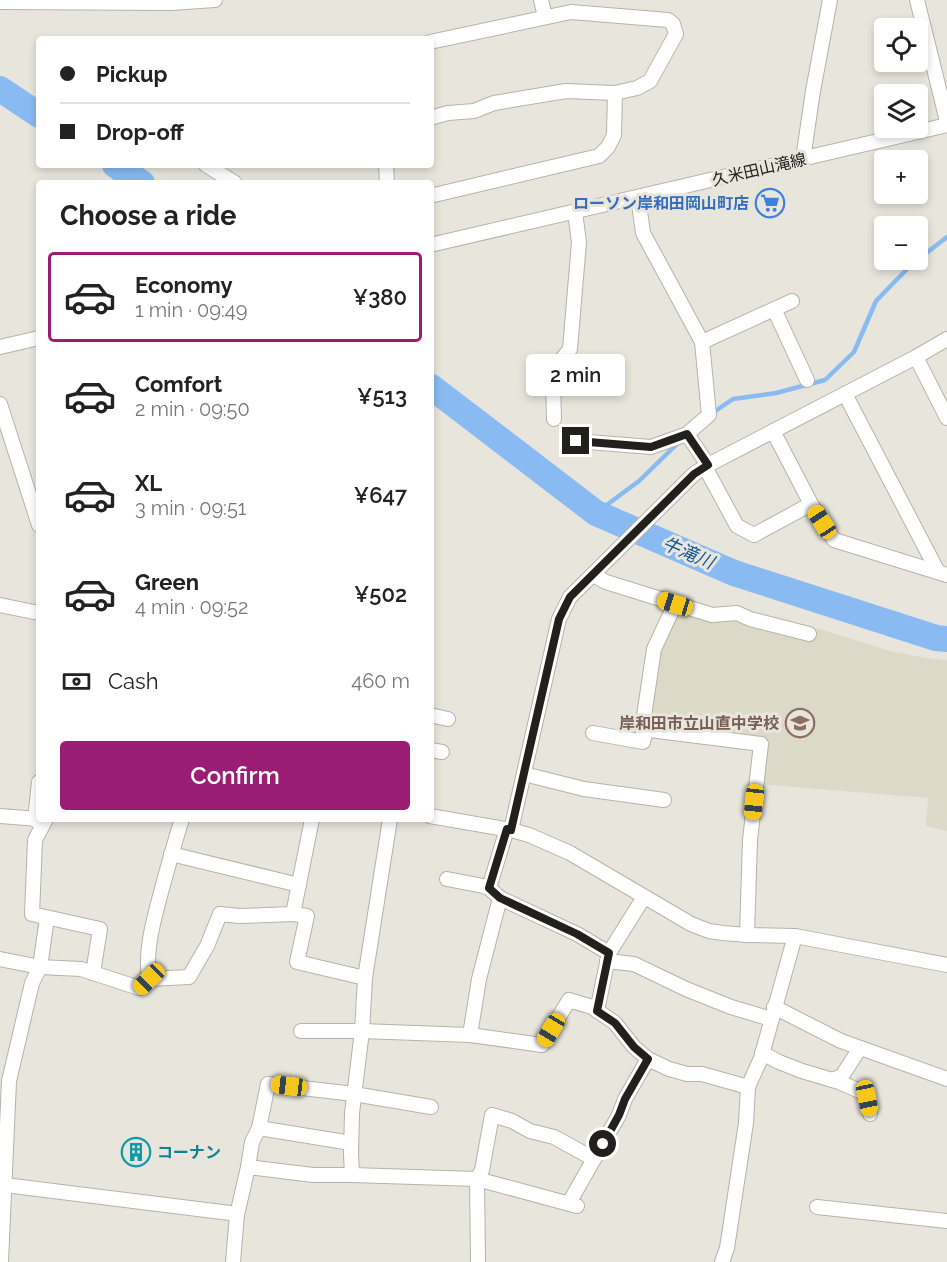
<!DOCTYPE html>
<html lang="en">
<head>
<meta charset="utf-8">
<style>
  body { margin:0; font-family:Raleway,"Noto Sans JP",sans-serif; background:#f6f6f6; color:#222; height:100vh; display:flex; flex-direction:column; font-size:22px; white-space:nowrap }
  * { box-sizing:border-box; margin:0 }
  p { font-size:20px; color:#767676 }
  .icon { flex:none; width:33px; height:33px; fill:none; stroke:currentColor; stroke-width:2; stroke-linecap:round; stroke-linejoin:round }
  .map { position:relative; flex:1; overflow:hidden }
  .drawer { position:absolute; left:36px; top:180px; width:398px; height:642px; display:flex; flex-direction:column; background:#fff; border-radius:6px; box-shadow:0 3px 9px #0003 }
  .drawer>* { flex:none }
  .top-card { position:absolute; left:36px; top:36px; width:398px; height:132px; border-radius:6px; box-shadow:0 3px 9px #0003; display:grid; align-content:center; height:132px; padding:0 24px; background:#fff }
  .buttons { position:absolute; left:874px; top:18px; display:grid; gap:12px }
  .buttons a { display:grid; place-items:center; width:54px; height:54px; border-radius:6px; background:#fff; box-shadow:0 3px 9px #0003; font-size:30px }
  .end { position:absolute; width:27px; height:27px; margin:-14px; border:8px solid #21201d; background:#fff; box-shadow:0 0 0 3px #fff }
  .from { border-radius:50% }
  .bubble { position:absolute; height:42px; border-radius:6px; background:#fff; box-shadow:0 3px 9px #0003; font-size:20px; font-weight:600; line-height:42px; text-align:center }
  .car { position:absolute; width:18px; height:36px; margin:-18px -9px; border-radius:8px; box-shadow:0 0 4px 2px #0007; background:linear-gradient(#f5c518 24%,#345 0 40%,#f5c518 0 76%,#345 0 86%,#f5c518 0) }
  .top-card b { display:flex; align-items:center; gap:21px; height:57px; font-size:22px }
  .top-card b+b { border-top:2px solid #e0e0e0 }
  .top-card i { width:15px; height:15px; background:#222 }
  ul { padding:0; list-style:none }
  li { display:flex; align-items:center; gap:18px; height:90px; margin:0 12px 9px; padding:0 12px; border:3px solid transparent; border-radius:6px }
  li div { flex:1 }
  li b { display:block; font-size:22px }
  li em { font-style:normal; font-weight:600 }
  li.active { border-color:#9a1c73 }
  li>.icon { width:54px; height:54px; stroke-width:1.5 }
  h2 { padding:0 24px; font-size:27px; line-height:72px }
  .pay { display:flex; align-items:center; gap:15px; height:66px; padding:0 24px; font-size:22px }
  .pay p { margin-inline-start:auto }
  .cta { display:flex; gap:12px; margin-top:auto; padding:12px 24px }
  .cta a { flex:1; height:69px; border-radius:6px; background:#9a1c73; color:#fff; font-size:24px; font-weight:600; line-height:69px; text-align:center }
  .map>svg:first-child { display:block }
</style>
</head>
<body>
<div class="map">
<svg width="947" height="1262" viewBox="0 0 947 1262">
  <rect width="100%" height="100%" fill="#e8e6dc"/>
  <path fill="#ddd9c8" d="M681 613 710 619H737L806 637 817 628 890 651 925 658 947 660V831L926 826 928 798 760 784 765 738 656 727 649 720 657 656 676 615Z"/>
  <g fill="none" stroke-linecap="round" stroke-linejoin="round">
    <g stroke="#89bbf2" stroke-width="4.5">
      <path d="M717 410 733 399 776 393 825 380 854 352 876 301 911 265 947 237"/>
      <path d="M596 513 639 481 677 444"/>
    </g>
    <g stroke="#89bbf2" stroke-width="26">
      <path d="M0 89 39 115"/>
      <path d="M115 165 142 183"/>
      <path d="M430 386 596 513 734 573 936 638 947 639"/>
    </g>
    <g stroke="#b4b3a9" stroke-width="16">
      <g id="minor">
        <path d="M541 0 545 17"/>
        <path d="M917 0 947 121"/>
        <path d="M0 2 171 3 215 0"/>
        <path d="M430 42 571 12 668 20 673 24 676 34 650 81 637 88 615 93 566 91 494 103 474 111 448 113 430 118"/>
        <path d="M803 159 813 91 830 0"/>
        <path d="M206 165 235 183"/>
        <path d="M386 165 387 183"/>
        <path d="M430 196 599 156 608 147 614 135 615 93"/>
        <path d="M430 245 947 125"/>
        <path d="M774 309 807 380"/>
        <path d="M702 342 792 301"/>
        <path d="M0 347 39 338"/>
        <path d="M916 357 947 418"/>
        <path d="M845 394 938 572"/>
        <path d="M0 404 39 525"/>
        <path d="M554 419 553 382 558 364 570 349 579 242 575 212"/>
        <path d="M773 431 811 504 834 540 947 575"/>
        <path d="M687 434 708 465"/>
        <path d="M576 441 651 447 687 434 709 415 702 342 643 233 638 197"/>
        <path d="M705 467 737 526 754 535 811 504"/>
        <path d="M593 575 606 582 712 615 737 613 750 619 809 634"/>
        <path d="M675 604 654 649 642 729 761 744 750 840 747 935"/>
        <path d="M0 605 39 613"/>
        <path d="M430 715 448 719"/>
        <path d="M593 733 643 742 646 729"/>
        <path d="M430 750 442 752"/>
        <path d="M524 774 584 789 664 800"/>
        <path d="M0 816 39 819"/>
        <path d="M430 816 511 830 529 835 570 853 691 924 709 931 723 933 747 935 795 936 947 965"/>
        <path d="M46 819 35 840 32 914 100 929 93 973"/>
        <path d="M35 820 39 782"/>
        <path d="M511 830 559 619 570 597 694 474 708 465 916 357 947 339"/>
        <path d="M171 854 299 885"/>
        <path d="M447 879 483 886 489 888 500 898 479 979 470 1035"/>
        <path d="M489 888 507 829"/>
        <path d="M500 898 577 934 609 953"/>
        <path d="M293 914 307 916 297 962 365 978"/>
        <path d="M0 959 40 967 81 969 139 988 149 979 189 977 207 946 220 914 240 916 293 914 312 819"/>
        <path d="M607 961 634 964 686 989 731 1007 771 1019"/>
        <path d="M149 979C145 950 153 923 160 896 167 870 174 844 182 819"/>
        <path d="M774 1007 841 1041 947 1079"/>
        <path d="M597 1011 609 953 644 897"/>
        <path d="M301 1031H362L470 1035 542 1045 569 1000 592 1007 615 1023 634 1047 648 1059 669 1069 687 1074H702L748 1087"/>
        <path d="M762 1053 779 1062 802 1071 839 1082 862 1092 867 1098 870 1114"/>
        <path d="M832 1080 842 1076 860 1048"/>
        <path d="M259 1128 351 1143"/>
        <path d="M248 1167 252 1142 259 1128 268 1084 354 1094 431 1107"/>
        <path d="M352 1175 351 1154 352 1113 362 1031 365 978 390 819"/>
        <path d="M5 1185 230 1213 237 1215"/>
        <path d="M569 1203 619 1115 625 1099 648 1059"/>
        <path d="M817 1207 947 1221"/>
        <path d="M1 1262 9 1081 32 983 40 967 47 918"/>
        <path d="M233 1262 237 1215 248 1167 313 1175H352L477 1179 577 1206"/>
        <path d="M478 1262 477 1179 482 1170 492 1115 512 1121 530 1131 554 1137 594 1159"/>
        <path d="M722 1262 727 1248 746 1123 748 1087 761 1058 795 936"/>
      </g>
    </g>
    <use href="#minor" stroke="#fff" stroke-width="14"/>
  </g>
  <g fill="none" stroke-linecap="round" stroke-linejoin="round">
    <path stroke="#21201d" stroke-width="8" d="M576 441 651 447 687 434 708 465 694 474 570 597 559 619 511 830 507 829 489 888 500 898 577 934 609 953 597 1011 615 1023 634 1047 648 1059 625 1099 619 1115 603 1144"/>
  </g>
  <defs>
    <g id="supermarket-ring" transform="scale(1.5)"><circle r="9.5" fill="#e8e6dc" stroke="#3f7fe0" stroke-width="1.5"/><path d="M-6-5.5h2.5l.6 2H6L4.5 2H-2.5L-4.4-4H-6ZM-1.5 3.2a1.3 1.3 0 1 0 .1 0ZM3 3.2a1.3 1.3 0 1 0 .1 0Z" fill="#3f7fe0"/></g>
    <g id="school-ring" transform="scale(1.5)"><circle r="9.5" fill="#e8e6dc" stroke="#8d6e63" stroke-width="1.5"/><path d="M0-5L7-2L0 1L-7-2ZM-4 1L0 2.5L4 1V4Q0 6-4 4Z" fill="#8d6e63"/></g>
    <g id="building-ring" transform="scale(1.5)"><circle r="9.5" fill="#e8e6dc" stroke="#0f9aa8" stroke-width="1.5"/><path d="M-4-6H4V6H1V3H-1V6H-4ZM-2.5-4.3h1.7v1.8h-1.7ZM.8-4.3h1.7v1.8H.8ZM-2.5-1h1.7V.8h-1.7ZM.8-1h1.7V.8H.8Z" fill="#0f9aa8"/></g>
  </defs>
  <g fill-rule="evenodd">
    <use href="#supermarket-ring" x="770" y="203"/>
    <use href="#school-ring" x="800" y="723"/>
    <use href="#building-ring" x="136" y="1152"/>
  </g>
  <g text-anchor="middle" stroke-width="6" stroke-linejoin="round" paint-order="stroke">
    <g font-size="16" fill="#21201d" stroke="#e8e6dc">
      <text transform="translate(759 169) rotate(-13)" y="6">久米田山滝線</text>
    </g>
    <g font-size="16" font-weight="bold" fill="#366cbe" stroke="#e8e6dc" text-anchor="end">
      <text x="749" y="209">ローソン岸和田岡山町店</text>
    </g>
    <g font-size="16" font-weight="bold" fill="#785e54" stroke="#e8e6dc" text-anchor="end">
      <text x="779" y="729">岸和田市立山直中学校</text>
    </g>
    <g font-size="16" font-weight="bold" fill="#0d838f" stroke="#e8e6dc" text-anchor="start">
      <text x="157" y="1158">コーナン</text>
    </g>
    <g font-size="18" font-style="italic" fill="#135794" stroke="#e8e6dc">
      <text transform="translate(688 553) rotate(23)" y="6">牛滝川</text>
    </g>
  </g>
</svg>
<div class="buttons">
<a><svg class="icon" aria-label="locate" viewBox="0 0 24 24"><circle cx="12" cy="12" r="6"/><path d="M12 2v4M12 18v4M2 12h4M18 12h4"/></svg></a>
<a><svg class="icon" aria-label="layers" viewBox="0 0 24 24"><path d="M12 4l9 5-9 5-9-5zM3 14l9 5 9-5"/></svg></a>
<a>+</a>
<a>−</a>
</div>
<i class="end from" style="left:603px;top:1144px"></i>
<i class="end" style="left:576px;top:441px"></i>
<div class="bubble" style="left:526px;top:354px;width:99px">2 min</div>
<i class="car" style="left:822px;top:522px;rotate:327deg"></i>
<i class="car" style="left:675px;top:604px;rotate:287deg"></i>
<i class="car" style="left:754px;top:802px;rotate:186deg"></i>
<i class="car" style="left:149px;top:979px;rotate:225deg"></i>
<i class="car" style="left:551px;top:1030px;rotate:211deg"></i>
<i class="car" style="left:289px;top:1086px;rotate:277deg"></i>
<i class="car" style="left:867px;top:1098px;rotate:168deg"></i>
<div class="top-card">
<b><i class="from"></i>Pickup</b>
<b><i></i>Drop-off</b>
</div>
<section class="drawer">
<h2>Choose a ride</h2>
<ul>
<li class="active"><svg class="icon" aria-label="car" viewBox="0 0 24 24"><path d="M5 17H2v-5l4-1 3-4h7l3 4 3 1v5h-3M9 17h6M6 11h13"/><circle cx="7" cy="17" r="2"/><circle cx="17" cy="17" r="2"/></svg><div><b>Economy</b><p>1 min · 09:49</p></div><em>¥380</em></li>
<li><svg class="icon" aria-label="car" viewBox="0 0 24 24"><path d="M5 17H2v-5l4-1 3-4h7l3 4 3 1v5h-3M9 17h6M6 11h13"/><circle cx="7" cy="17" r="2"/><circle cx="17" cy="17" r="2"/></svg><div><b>Comfort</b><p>2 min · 09:50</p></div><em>¥513</em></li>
<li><svg class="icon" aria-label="car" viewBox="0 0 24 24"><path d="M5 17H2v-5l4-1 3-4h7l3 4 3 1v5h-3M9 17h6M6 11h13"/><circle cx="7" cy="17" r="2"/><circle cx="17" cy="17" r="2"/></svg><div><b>XL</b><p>3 min · 09:51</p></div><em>¥647</em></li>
<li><svg class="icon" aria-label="car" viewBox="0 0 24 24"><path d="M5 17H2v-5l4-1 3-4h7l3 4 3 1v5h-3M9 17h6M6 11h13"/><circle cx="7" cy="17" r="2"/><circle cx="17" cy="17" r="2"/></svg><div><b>Green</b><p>4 min · 09:52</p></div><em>¥502</em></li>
</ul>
<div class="pay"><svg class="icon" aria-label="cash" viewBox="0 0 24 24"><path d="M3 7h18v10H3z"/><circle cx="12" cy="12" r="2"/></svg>Cash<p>460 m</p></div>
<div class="cta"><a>Confirm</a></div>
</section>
</div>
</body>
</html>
